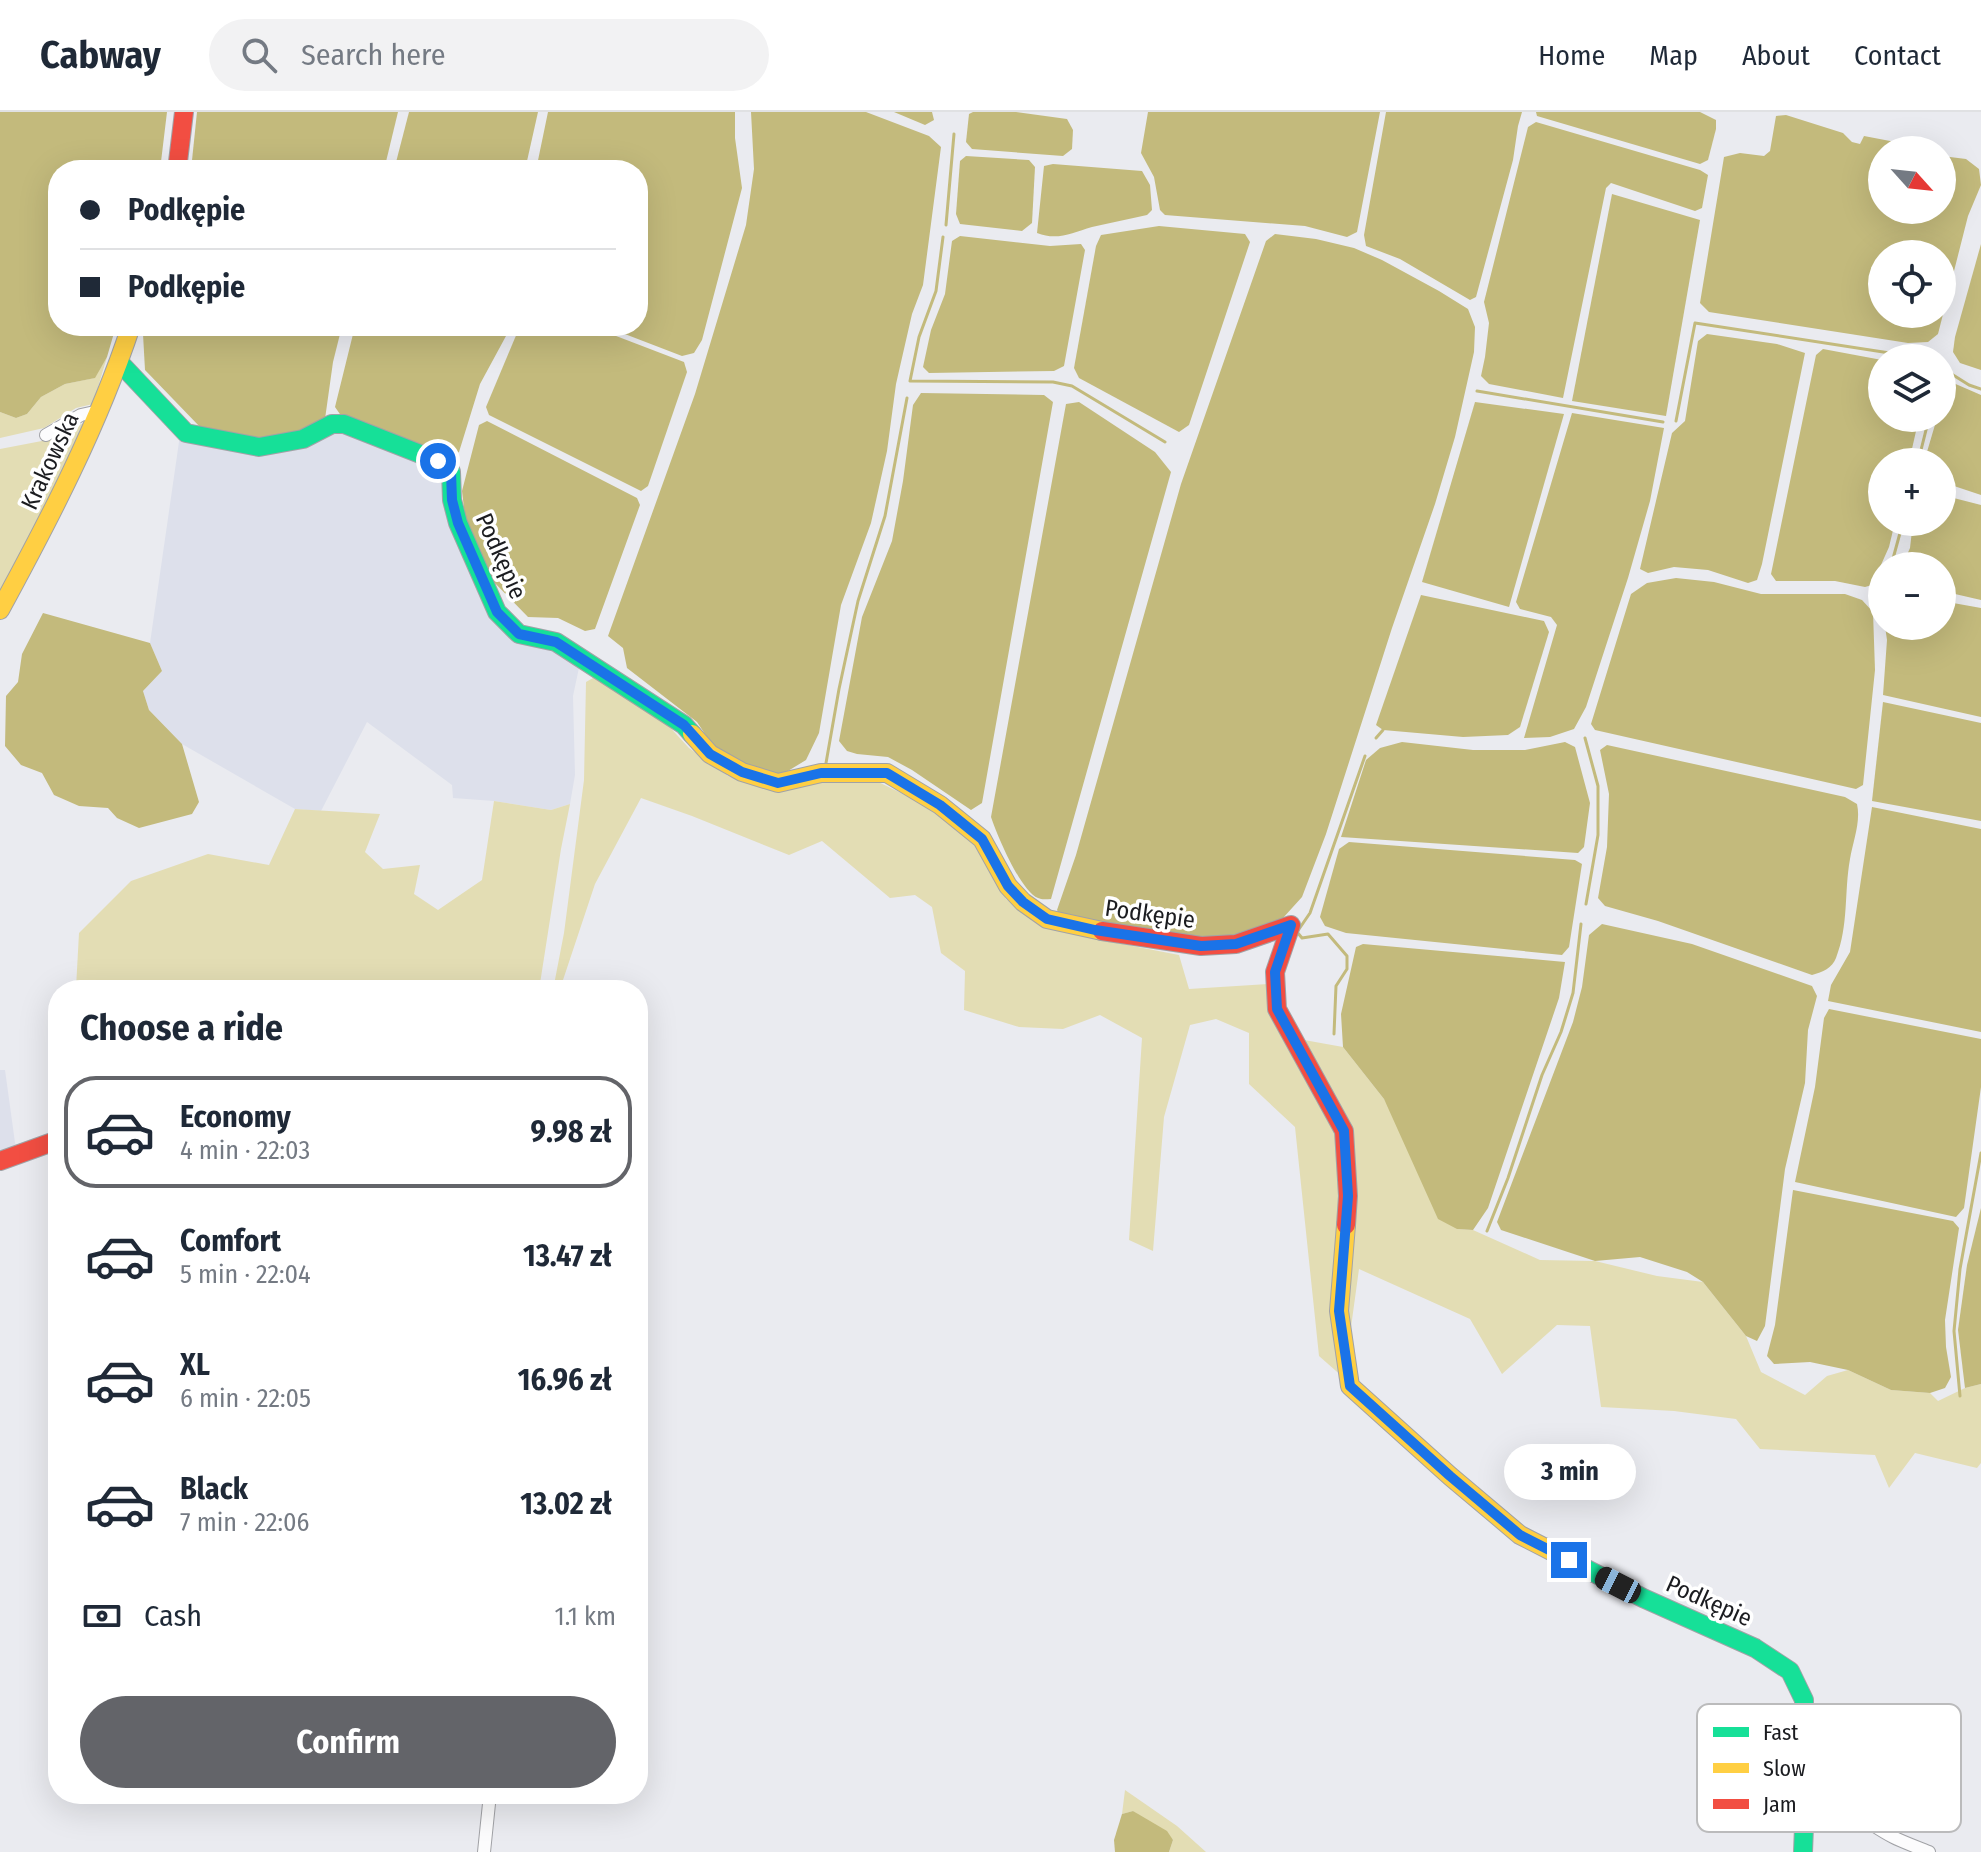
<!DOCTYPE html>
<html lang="en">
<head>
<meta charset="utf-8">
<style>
  body { margin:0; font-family:"Fira Sans Condensed",sans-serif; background:#f2f2f3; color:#1f2937; height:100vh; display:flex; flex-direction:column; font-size:30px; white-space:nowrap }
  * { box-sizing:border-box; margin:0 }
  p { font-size:26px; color:#747a83 }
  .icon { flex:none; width:44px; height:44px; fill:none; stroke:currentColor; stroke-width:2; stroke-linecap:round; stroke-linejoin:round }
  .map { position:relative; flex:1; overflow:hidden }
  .side { position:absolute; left:48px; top:868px; width:600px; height:824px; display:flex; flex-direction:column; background:#fff; border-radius:32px; box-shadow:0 8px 32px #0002 }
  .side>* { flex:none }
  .top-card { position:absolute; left:48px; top:48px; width:600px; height:176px; border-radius:32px; box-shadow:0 8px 32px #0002; display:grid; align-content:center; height:176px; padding:0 32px; background:#fff }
  .needle { width:52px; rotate:117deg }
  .fabs { position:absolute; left:1868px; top:24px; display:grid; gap:16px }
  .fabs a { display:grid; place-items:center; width:88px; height:88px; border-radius:50%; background:#fff; box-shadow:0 8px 32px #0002; font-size:40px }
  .end { position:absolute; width:36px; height:36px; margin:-18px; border:10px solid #1a73e8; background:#fff; box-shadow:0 0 0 4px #fff }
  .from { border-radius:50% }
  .bubble { position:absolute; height:56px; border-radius:28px; background:#fff; box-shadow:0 8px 32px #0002; font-size:26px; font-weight:700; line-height:56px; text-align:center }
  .car { position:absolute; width:24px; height:48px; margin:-24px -12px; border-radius:10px; box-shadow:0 0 6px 2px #0007; background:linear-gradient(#222 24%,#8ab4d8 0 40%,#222 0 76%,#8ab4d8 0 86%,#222 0) }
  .top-card b { display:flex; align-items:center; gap:28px; height:76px; font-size:30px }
  .top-card b+b { border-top:2px solid #e0e1e3 }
  .top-card i { width:20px; height:20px; background:#1f2937 }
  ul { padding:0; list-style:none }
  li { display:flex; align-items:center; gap:24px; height:112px; margin:0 16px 12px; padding:0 16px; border:4px solid transparent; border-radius:32px }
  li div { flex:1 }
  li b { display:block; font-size:30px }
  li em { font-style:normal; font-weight:700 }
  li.active { border-color:#636469 }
  li>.icon { width:72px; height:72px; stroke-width:1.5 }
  h2 { padding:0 32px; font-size:36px; line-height:96px }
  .pay { display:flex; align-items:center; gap:20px; height:88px; padding:0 32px; font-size:30px }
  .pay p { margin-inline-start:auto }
  .cta { display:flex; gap:16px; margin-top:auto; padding:16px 32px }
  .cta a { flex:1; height:92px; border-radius:48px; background:#636469; color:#fff; font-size:32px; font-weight:700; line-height:92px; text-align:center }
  header { display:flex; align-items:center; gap:48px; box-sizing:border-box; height:112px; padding:0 40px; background:#fff; border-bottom:2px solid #e0e1e3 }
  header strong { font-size:38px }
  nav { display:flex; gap:44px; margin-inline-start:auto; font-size:28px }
  .search { width:560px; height:72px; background:#f2f2f3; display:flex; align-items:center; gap:20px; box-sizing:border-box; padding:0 28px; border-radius:44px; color:#747a83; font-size:30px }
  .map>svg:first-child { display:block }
</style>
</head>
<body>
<header>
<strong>Cabway</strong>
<div class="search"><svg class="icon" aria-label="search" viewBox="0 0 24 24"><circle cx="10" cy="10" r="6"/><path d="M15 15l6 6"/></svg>Search here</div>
<nav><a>Home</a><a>Map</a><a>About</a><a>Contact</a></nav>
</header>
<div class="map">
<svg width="1981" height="1740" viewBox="0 0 1981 1740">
  <rect width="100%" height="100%" fill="#eaebf0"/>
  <g fill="#dde0eb">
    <path d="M343 315 447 363 495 503 554 535 580 551 573 584 575 663 570 692 551 698 494 689 453 686 452 673 367 610 321 699 295 697 182 632 149 598 143 579 162 559 150 531 180 323Z"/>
    <path d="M0 958H5L16 1038 0 1044Z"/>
  </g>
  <g fill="#e3ddb4">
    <path d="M107 245 93 292 76 296 44 316 0 326V300L16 306 27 302 41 285 65 272 94 266Z"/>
    <path d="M86 310 44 403 0 484V337L47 328Z"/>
    <path d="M600 562 665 610 689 636 728 664 782 679 825 666H870L924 692 982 738 1006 787 1048 814 1107 829 1179 843 1189 877 1268 872 1293 926 1343 935 1384 987 1457 1117 1473 1118 1540 1148 1595 1149 1657 1164 1703 1170 1746 1224 1761 1260 1805 1283 1827 1264 1848 1258 1891 1278 1930 1281 1938 1289 1965 1276 1981 1272V1351L1977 1356 1915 1341 1889 1376 1875 1343 1760 1337 1736 1307 1674 1299 1601 1295 1590 1214 1557 1213 1502 1262 1470 1207 1359 1157 1344 1266 1319 1244 1295 1015 1249 972V921L1216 907 1190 913 1164 1005 1153 1139 1129 1128 1142 926 1100 903 1063 917 1019 915 964 898 965 859 941 841 932 795 915 783 890 786 822 729 789 743 692 704 641 686 595 772 562 871 558 878H553L564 821 584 668 586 570Z"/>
    <path d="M494 689 551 698 570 692 561 737 539 878H77L76 876 79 821 131 769 208 742 269 753 295 697 380 702 365 740 383 757 420 753 414 782 438 798 482 768Z"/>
    <path d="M1125 1678 1177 1714 1206 1740H1169L1173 1728 1133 1699 1122 1702Z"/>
  </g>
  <g fill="#c3ba7c" fill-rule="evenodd">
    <path d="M0 0H167L160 58H58V214H116L107 245 95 266 65 272 41 285 27 302 16 306 0 300Z"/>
    <path d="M197 0H398L384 58H191Z"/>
    <path d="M409 0H538L525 58H394Z"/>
    <path d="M548 0H735V26L742 76 702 228 694 241 682 244 604 214H638V58H536Z"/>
    <path d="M751 0H866L929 24 941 35 923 173 912 202 896 272 887 339 871 411 841 493 819 621 806 648 783 662 753 657 713 634 697 610 627 556 623 536 608 524 695 282 746 113 754 57Z"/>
    <path d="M894 0H932L934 8 925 13Z"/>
    <path d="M973 0H1016L1067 7 1073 18 1072 37 1063 44 972 37 966 30 969 2Z"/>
    <path d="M1148 0H1380L1357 120 1347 125 1305 114 1165 103 1160 98 1154 65 1141 41Z"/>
    <path d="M1386 0H1522L1518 14 1513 48 1476 185 1470 188 1400 147 1366 134 1364 123Z"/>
    <path d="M1536 0H1700L1716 8V17L1708 48 1700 52 1537 4Z"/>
    <path d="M1786 3 1843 21 1852 30 1860 32 1864 24 1911 33 1923 38H1882V98H1942V44L1966 47 1979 57 1981 73 1968 104 1938 222 1928 230 1908 231 1709 200 1700 191 1724 45 1740 41 1764 44 1770 39 1776 4ZM1882 142H1942V202H1882Z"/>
    <path d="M1536 10 1700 58 1708 63 1702 96 1695 99 1611 71 1606 76 1563 286 1489 272 1481 264 1485 245 1489 211 1484 190 1528 15Z"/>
    <path d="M966 44 1029 48 1035 55 1032 111 1022 119 960 112 956 102 960 49Z"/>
    <path d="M1053 52 1142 59 1150 73 1152 98 1147 103C1129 107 1110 111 1092 115 1072 121 1057 129 1037 121L1044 54Z"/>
    <path d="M1612 82 1700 108 1666 304 1572 289Z"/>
    <path d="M1159 114 1245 122 1250 130 1189 313 1179 320 1079 266 1074 256 1096 134 1101 123Z"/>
    <path d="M1275 122 1316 127 1354 136 1382 148 1439 179 1468 197 1475 215 1474 240 1455 325 1435 392 1392 516 1326 722 1302 785 1283 806 1250 820 1213 827 1061 805 1057 798 1076 743 1181 372 1266 129Z"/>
    <path d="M960 124 1050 134 1081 132 1085 138 1064 254 1054 259 929 261 923 255 931 218 945 182 952 129Z"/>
    <path d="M1981 132V258L1960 251 1953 240 1955 225Z"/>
    <path d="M145 214H342L333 250 325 307 291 324 260 329 200 315 145 258 143 222Z"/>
    <path d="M355 214H509L506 224 480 272 459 340 449 348 342 305 335 295Z"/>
    <path d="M520 214H590L684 250 687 260 648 374 641 379 489 303 486 295Z"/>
    <path d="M1707 222 1777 232 1805 241 1762 452 1757 468 1748 471 1708 458 1674 455 1648 461 1640 457 1672 321 1685 309 1698 229Z"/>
    <path d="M1823 237 1882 248V306H1919L1909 350H1882V410H1895L1889 435 1872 473 1865 475 1835 469H1776L1771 462 1816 243Z"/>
    <path d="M1951 270 1981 283V383L1942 370V350H1924L1937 306H1942C1942 293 1941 279 1951 270Z"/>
    <path d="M921 281 1044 283 1053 290 982 691 971 698 912 658 888 645 857 642 847 639 839 629 862 505 892 429 903 369 913 293Z"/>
    <path d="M1079 290 1155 340 1171 360 1051 787C1047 787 1042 788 1038 786 1021 780 997 723 991 705L1066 292Z"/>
    <path d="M1475 290 1564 302 1509 495 1422 470Z"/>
    <path d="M1572 301 1664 316 1650 389 1628 466 1586 595 1574 617 1550 625 1524 626 1557 513 1551 505 1520 497 1516 490Z"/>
    <path d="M487 309 637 386 640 393 595 517 585 519 558 506 528 505 487 463 466 413 462 379 479 313Z"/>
    <path d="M1942 383 1981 393V488L1942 479V454H1902L1910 436 1913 410H1942Z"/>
    <path d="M1676 466 1714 470 1761 482H1845L1862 488 1873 500 1875 558 1863 673 1856 677 1595 618 1591 612 1631 482 1647 471Z"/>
    <path d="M1421 483 1544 509 1549 520 1520 615 1508 623 1463 625 1383 618 1376 613Z"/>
    <path d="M1942 489 1981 496V605L1883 583 1887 528 1885 514H1942Z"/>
    <path d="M43 501 150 531 162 559 143 579 149 598 182 632 199 690 192 702 139 716 117 706 108 696 79 694 54 683 42 661 21 653 5 634 6 584 18 570 22 542Z"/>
    <path d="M1883 590 1981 611V709L1872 689Z"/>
    <path d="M1402 630 1473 638H1525L1565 630 1575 635 1590 691 1584 735 1578 741 1341 725 1366 648 1380 636Z"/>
    <path d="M1607 633 1845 685 1857 692C1861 710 1853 729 1850 747 1844 780 1849 813 1836 846 1832 856 1823 860 1812 863L1658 809 1605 794 1598 786 1607 735 1609 682 1600 638Z"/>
    <path d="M1872 695 1981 717V920L1828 889 1831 873 1850 840Z"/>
    <path d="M1349 730 1575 748 1582 752 1569 835 1562 843 1346 821 1325 814 1320 805 1339 737Z"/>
    <path d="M1602 812 1692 832 1812 874 1817 884 1808 918 1805 971 1785 1057 1765 1214 1757 1229 1746 1224 1703 1170 1687 1160 1640 1145 1595 1149 1501 1118 1497 1110 1573 910 1582 875 1589 823Z"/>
    <path d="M1363 832 1565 850 1559 886 1488 1096 1473 1118 1457 1117 1438 1107 1384 987 1343 935 1341 902 1356 835Z"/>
    <path d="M1829 897 1981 927V975L1964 1096 1956 1105 1795 1070 1815 975 1824 906Z"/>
    <path d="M1793 1078 1953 1109 1959 1116 1945 1208 1946 1235 1951 1265 1945 1276 1930 1281 1891 1278 1848 1258 1810 1250 1774 1252 1767 1244 1775 1213Z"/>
    <path d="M1981 1096V1272L1965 1276 1958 1218 1967 1153Z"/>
    <path d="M1133 1699 1167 1719 1173 1728 1169 1740H1115L1114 1728 1122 1702Z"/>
  </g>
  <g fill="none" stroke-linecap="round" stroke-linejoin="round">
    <g stroke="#c3ba7c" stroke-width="3">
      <path d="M946 113 954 22"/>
      <path d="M943 125 936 179 919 225 910 269 1053 270 1072 274 1165 330"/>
      <path d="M1942 256 1969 273 1981 277"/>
      <path d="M1477 279 1663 310"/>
      <path d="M1676 309 1695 211 1922 246"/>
      <path d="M1918 350 1929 306"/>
      <path d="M1891 454 1903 410"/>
      <path d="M1877 482 1882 477"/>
      <path d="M1376 626 1383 618"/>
      <path d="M1585 626 1598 674V723L1586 792"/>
      <path d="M826 651 839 577 858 489 885 404 907 286"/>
      <path d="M1334 922 1336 874 1347 857V844L1328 822 1302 826 1297 820 1310 801 1365 644"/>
      <path d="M1487 1119 1508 1066 1542 963 1561 920 1573 881 1581 812"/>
      <path d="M1960 1284 1954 1219 1960 1157 1981 1041"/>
    </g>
    <g stroke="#a1a2a6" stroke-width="14">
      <g id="street">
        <path d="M46 323 81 303 99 299"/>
        <path d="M1805 1690C1839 1683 1865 1711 1893 1725 1905 1731 1917 1735 1929 1740"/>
        <path d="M484 1740 490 1682"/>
      </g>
    </g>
    <g stroke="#a1a2a6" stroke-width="20">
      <g id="fast">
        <path d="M120 251 186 321 259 335 303 327 332 312H344L438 349 451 360 452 388 458 411 497 500 519 522 556 530 684 613 692 622"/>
        <path d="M1565 1446 1643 1486 1755 1536 1790 1559 1804 1588 1805 1690 1803 1740"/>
      </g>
    </g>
    <g stroke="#a1a2a6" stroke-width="20">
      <g id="slow">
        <path d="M0 498C50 406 98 314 131 214"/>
        <path d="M692 622 710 642 742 660 778 671 821 661H887L940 693 982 727 1008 774 1023 790 1047 807 1102 819"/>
        <path d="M1346 1113 1339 1199 1350 1274 1450 1364 1520 1423 1565 1446"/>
      </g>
    </g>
    <g stroke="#a1a2a6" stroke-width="20">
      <g id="jam">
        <path d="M177 58 184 0"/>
        <path d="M1102 819 1201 834 1236 832 1291 813 1275 860 1277 897 1344 1019 1348 1084 1346 1113"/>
        <path d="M0 1049 58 1028"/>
      </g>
    </g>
    <use href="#street" stroke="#fcfcfd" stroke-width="12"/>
    <use href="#fast" stroke="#16e098" stroke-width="18"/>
    <use href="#slow" stroke="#ffcf43" stroke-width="18"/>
    <use href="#jam" stroke="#f24e42" stroke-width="18"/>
  </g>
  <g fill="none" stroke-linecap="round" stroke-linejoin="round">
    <path stroke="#1a73e8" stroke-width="10" d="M438 349 451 360 452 388 458 411 497 500 519 522 556 530 610 565 684 613 710 642 742 660 778 671 821 661H887L940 693 982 727 1008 774 1023 790 1047 807 1095 818 1201 834 1236 832 1291 813 1275 860 1277 897 1344 1019 1348 1084 1339 1199 1350 1274 1450 1364 1520 1423 1569 1448"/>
  </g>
  <g text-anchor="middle" stroke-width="7" stroke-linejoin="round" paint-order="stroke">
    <g font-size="24" fill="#1b1c20" stroke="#fff">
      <text transform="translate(50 349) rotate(-65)" y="8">Krakowska</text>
      <text transform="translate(501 444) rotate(66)" y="8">Podkępie</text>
      <text transform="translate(1150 802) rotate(8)" y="8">Podkępie</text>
      <text transform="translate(1709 1489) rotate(24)" y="8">Podkępie</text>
    </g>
  </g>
  <rect x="1697" y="1592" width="264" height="128" rx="12" fill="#fff" stroke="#bbbbbc" stroke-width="2"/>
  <rect x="1713" y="1615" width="36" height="10" fill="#16e098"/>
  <rect x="1713" y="1651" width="36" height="10" fill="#ffcf43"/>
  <rect x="1713" y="1687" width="36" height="10" fill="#f24e42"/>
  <g font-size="22" fill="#1b1c20">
    <text x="1763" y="1628">Fast</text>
    <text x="1763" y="1664">Slow</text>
    <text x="1763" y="1700">Jam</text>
  </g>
</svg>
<div class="fabs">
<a><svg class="needle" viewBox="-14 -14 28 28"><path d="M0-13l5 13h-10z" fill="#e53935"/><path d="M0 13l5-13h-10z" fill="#747a83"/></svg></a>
<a><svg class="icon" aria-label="locate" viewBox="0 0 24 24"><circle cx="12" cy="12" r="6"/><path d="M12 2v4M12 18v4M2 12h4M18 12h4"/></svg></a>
<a><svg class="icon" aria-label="layers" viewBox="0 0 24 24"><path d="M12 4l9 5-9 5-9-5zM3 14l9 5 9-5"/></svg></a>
<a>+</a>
<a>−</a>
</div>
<i class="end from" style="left:438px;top:349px"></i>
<i class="end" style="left:1569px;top:1448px"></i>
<div class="bubble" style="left:1504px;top:1332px;width:132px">3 min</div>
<i class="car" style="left:1618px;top:1473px;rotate:297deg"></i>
<div class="top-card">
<b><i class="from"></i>Podkępie</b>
<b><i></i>Podkępie</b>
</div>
<section class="side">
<h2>Choose a ride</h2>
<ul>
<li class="active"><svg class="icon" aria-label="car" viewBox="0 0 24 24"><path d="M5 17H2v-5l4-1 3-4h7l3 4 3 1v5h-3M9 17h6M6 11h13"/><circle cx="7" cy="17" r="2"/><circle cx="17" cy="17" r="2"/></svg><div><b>Economy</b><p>4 min · 22:03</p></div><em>9.98 zł</em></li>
<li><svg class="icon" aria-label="car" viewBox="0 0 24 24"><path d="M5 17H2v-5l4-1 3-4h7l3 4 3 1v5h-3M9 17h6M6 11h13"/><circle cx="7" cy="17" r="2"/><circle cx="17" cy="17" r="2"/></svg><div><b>Comfort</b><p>5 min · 22:04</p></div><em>13.47 zł</em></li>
<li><svg class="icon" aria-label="car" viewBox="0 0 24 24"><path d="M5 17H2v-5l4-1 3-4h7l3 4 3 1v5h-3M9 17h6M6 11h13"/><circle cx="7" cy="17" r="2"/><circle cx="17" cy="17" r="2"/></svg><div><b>XL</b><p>6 min · 22:05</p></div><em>16.96 zł</em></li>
<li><svg class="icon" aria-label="car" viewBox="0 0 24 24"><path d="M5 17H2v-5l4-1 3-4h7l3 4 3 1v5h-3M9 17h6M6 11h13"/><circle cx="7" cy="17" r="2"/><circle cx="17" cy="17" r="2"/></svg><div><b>Black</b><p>7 min · 22:06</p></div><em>13.02 zł</em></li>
</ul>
<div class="pay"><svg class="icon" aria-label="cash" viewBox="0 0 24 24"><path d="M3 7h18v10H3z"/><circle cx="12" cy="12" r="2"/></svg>Cash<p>1.1 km</p></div>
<div class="cta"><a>Confirm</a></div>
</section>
</div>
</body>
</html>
